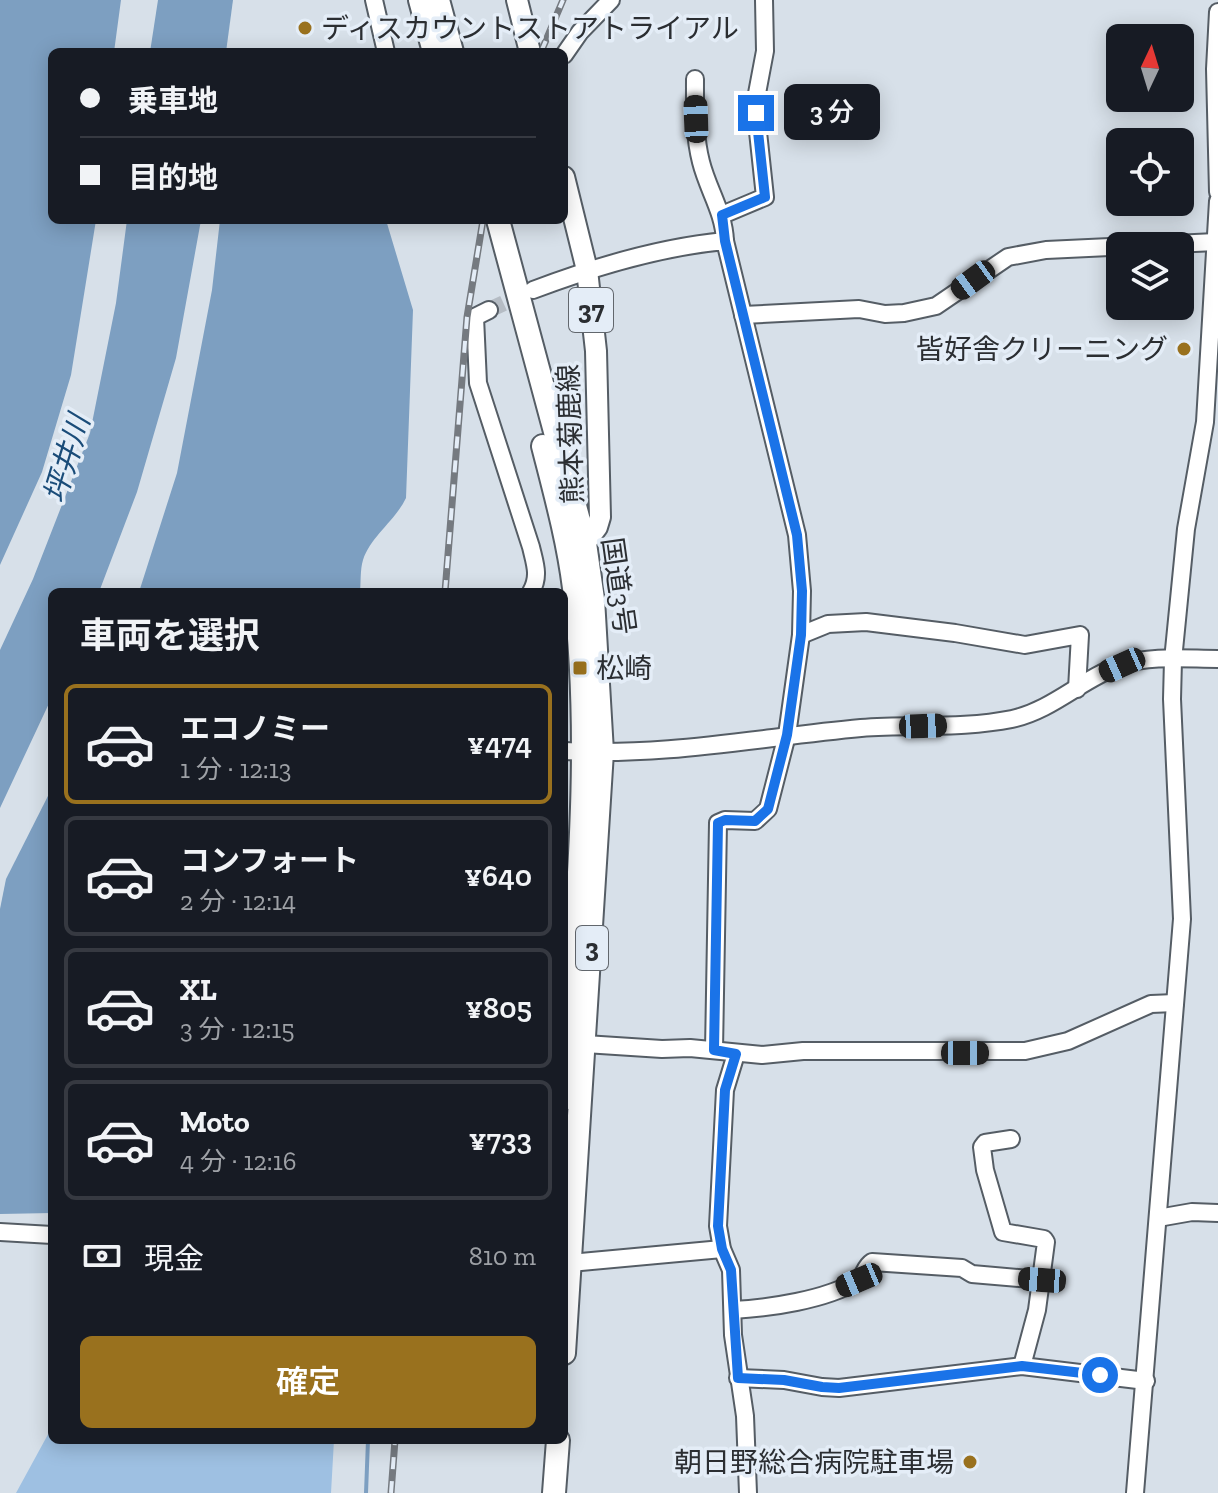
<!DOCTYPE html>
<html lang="ja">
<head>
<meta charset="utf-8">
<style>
  body { margin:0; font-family:"Zilla Slab","Noto Sans JP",serif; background:#242831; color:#f1f3f6; height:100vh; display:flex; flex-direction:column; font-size:30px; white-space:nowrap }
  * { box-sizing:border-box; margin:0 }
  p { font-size:26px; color:#9ea1a6 }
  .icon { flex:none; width:44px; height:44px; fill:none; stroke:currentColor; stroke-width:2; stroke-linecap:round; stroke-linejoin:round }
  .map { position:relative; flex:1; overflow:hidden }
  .side { position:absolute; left:48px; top:588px; width:520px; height:856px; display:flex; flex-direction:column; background:#171b24; border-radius:12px; box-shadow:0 4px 20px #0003 }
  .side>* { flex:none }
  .top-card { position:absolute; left:48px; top:48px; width:520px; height:176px; border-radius:12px; box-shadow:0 4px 20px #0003; display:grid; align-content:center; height:176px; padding:0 32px; background:#171b24 }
  .needle { width:52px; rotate:4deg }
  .tools { position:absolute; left:1106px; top:24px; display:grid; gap:16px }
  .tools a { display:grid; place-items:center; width:88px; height:88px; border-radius:12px; background:#171b24; box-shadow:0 4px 20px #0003; font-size:40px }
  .end { position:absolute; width:36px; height:36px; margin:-18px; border:10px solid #1a73e8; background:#fff; box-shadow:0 0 0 4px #fff }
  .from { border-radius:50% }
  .bubble { position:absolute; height:56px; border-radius:12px; background:#171b24; box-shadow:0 4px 20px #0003; font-size:26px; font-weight:600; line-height:56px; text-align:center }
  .car { position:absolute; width:24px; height:48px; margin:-24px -12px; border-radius:10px; box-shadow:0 0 6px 2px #0007; background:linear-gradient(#222 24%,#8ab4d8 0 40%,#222 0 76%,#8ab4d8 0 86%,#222 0) }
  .top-card b { display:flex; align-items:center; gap:28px; height:76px; font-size:30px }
  .top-card b+b { border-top:2px solid #363941 }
  .top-card i { width:20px; height:20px; background:#f1f3f6 }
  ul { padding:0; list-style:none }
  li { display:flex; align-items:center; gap:24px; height:120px; margin:0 16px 12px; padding:0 16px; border:4px solid #363941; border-radius:12px }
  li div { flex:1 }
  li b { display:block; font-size:30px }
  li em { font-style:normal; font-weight:600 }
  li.selected { border-color:#99711e }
  li>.icon { width:72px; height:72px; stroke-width:1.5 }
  h2 { padding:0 32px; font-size:36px; line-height:96px }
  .pay { display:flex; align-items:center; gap:20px; height:88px; padding:0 32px; font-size:30px }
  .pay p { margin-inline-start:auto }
  .cta { display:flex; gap:16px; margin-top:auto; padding:16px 32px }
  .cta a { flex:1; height:92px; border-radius:12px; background:#99711e; color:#fff; font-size:32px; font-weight:600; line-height:92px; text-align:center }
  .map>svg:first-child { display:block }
</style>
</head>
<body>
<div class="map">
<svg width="1218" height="1493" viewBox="0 0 1218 1493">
  <rect width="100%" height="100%" fill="#d7e0e9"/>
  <path fill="#9ec0e2" d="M52 1427V1440H334L331 1493H16Z"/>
  <g fill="#7d9fc1">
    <path d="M0 0H121L114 52H52V220H96L71 375 42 472 0 565Z"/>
    <path d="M158 0H233L226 52H150Z"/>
    <path d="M127 220H201L176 358 137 492 99 592H52V697L0 808V650L33 579 90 433 116 303Z"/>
    <path d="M220 220H386L413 310 406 498C395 521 371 536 363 560 360 570 361 582 360 592H139L177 473 212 290Z"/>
    <path d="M52 788V1213L0 1214V909L6 879Z"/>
  </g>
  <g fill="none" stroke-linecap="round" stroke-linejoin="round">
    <path stroke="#7d9fc1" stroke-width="4" d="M366 1493 368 1440"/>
    <path stroke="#b5bcc4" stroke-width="16" stroke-dasharray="16 8" stroke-linecap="butt" d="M489 310 528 292"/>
    <g stroke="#555d65" stroke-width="20">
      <g id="minor">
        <path d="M374 0 386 52"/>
        <path d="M1218 12 1215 69 1218 192"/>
        <path d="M564 55 580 32 611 0"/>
        <path d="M695 79C695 107 694 135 701 162 708 190 724 212 725 241"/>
        <path d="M722 215 765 197 755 104 765 51 764 0"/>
        <path d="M533 290C594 267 660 247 725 241L797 535 802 591 801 635 787 735 768 809 755 821 725 820 718 823 714 1050"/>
        <path d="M489 310 475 317 478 383 531 547C535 564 540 576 531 592"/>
        <path d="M743 315 859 309 885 314 904 313 936 306 1008 257 1046 250 1216 242"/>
        <path d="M801 635 828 624 866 622 955 633 1025 645 1080 635 1077 689"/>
        <path d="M564 751C664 757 762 737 861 728 911 724 962 729 1012 719 1053 710 1083 678 1121 665 1151 655 1187 659 1218 659"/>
        <path d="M585 1044 662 1049 690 1048 762 1055 803 1051H1025L1068 1041 1151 1004 1175 1003"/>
        <path d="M736 1054 725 1090 718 1226 722 1249 731 1270 733 1335 745 1416 748 1493"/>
        <path d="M1011 1139 985 1143 982 1147 985 1170 1003 1232 1044 1239 1046 1242 1037 1310 1022 1366"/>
        <path d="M1158 1218 1192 1212 1218 1213"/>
        <path d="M0 1232 52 1235"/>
        <path d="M570 1263 722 1249"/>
        <path d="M733 1310C770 1308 825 1300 857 1281 865 1276 864 1267 872 1262L962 1268 972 1274 1042 1280"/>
        <path d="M738 1378 784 1380 822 1387 839 1388 1022 1366 1146 1381"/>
        <path d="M1135 1493 1182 919 1172 699 1173 660 1186 529 1205 422 1218 201"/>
      </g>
    </g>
    <g stroke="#555d65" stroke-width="24">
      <g id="major">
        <path d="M517 0 530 52"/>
        <path d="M564 177 587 270 596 351 600 517 597 527 585 543"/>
      </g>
    </g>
    <g stroke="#555d65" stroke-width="26">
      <g id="highway">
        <path d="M420 0 434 52"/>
        <path d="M438 0 452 52"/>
        <path d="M498 220 585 543 593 599 602 752 564 1353"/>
        <path d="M543 446C555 493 568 540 574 588 595 757 574 930 564 1099"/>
        <path d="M554 1493 558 1440"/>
      </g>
    </g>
    <use href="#minor" stroke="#fff" stroke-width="16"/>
    <use href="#major" stroke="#fff" stroke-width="20"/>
    <use href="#highway" stroke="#fff" stroke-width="22"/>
    <g stroke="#757a80" stroke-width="7">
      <g id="rail">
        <path d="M541 52 563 0"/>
        <path d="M445 592 467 317 483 220"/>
        <path d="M391 1493 395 1440"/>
      </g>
    </g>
    <use href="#rail" stroke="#e4edf7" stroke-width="4" stroke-dasharray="12" stroke-linecap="butt"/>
  </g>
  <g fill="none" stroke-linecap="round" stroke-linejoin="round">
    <path stroke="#1a73e8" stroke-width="10" d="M756 113 765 197 722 215 725 241 797 535 802 591 801 635 787 735 768 809 755 821 725 820 718 823 714 1050 736 1054 725 1090 718 1226 722 1249 731 1270 738 1378 784 1380 822 1387 839 1388 1022 1366 1100 1375"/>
  </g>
  <g fill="#99711e" stroke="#e4edf7" stroke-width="3">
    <circle cx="305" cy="28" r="8"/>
    <circle cx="1184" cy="349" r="8"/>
    <rect x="572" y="660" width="16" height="16" rx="4"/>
    <circle cx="970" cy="1462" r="8"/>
  </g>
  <g text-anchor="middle" stroke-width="7" stroke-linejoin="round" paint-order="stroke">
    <g fill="#e4edf7" stroke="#62676d" stroke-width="2">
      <rect x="569" y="288" width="44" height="44" rx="6"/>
      <rect x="576" y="926" width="32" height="44" rx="6"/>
    </g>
    <g font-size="26" font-weight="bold" fill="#2b2e32">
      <text x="591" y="319">37</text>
      <text x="592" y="957">3</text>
    </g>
    <g font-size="28" fill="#2b2e32" stroke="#e4edf7" text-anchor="start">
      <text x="321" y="38">ディスカウントストアトライアル</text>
      <text x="1168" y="359" text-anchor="end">皆好舎クリーニング</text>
      <text x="596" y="678">松崎</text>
      <text x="954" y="1472" text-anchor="end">朝日野総合病院駐車場</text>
    </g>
    <g font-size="28" fill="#2b2e32" stroke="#e4edf7">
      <text transform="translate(570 434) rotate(-92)" y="10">熊本菊鹿線</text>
      <text transform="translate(619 586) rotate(82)" y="10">国道3号</text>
    </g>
    <g font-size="30" font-style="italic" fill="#1a4c79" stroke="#e4edf7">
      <text transform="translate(67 459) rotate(-73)" y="10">坪井川</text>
    </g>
  </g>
</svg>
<div class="tools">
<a><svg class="needle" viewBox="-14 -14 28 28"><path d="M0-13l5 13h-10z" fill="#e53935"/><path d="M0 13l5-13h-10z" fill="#9ea1a6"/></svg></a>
<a><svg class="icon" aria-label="locate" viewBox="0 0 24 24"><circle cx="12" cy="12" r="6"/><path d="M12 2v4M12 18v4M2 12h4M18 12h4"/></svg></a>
<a><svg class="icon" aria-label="layers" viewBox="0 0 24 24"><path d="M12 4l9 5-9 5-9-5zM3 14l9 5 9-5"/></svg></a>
</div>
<i class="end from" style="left:1100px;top:1375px"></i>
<i class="end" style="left:756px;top:113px"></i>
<div class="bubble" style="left:784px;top:84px;width:96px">3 分</div>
<i class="car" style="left:696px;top:119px;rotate:358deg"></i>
<i class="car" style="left:973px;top:280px;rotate:234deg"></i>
<i class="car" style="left:1122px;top:665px;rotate:246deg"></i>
<i class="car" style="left:923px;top:726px;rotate:88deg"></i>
<i class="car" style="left:965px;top:1053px;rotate:90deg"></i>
<i class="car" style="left:859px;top:1280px;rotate:247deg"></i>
<i class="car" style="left:1042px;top:1280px;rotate:274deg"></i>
<div class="top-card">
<b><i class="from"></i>乗車地</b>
<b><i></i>目的地</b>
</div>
<section class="side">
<h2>車両を選択</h2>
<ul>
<li class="selected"><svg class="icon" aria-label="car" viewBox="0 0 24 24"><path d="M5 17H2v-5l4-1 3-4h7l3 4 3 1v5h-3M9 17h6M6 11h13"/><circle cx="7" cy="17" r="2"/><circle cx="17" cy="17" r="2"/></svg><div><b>エコノミー</b><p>1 分 · 12:13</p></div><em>¥474</em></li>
<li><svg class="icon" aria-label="car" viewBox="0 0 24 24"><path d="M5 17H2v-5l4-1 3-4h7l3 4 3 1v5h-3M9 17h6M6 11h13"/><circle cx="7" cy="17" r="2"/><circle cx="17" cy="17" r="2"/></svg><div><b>コンフォート</b><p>2 分 · 12:14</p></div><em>¥640</em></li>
<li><svg class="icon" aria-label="car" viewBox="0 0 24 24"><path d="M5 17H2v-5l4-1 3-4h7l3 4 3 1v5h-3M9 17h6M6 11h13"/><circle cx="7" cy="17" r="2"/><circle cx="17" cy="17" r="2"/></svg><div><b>XL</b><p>3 分 · 12:15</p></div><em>¥805</em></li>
<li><svg class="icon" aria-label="car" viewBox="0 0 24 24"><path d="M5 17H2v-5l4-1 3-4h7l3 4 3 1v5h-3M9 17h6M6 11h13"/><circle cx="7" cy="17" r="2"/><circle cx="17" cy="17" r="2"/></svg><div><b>Moto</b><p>4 分 · 12:16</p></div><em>¥733</em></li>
</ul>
<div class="pay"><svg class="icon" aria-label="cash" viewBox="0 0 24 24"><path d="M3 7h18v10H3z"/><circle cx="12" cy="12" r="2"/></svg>現金<p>810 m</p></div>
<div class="cta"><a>確定</a></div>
</section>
</div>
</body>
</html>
